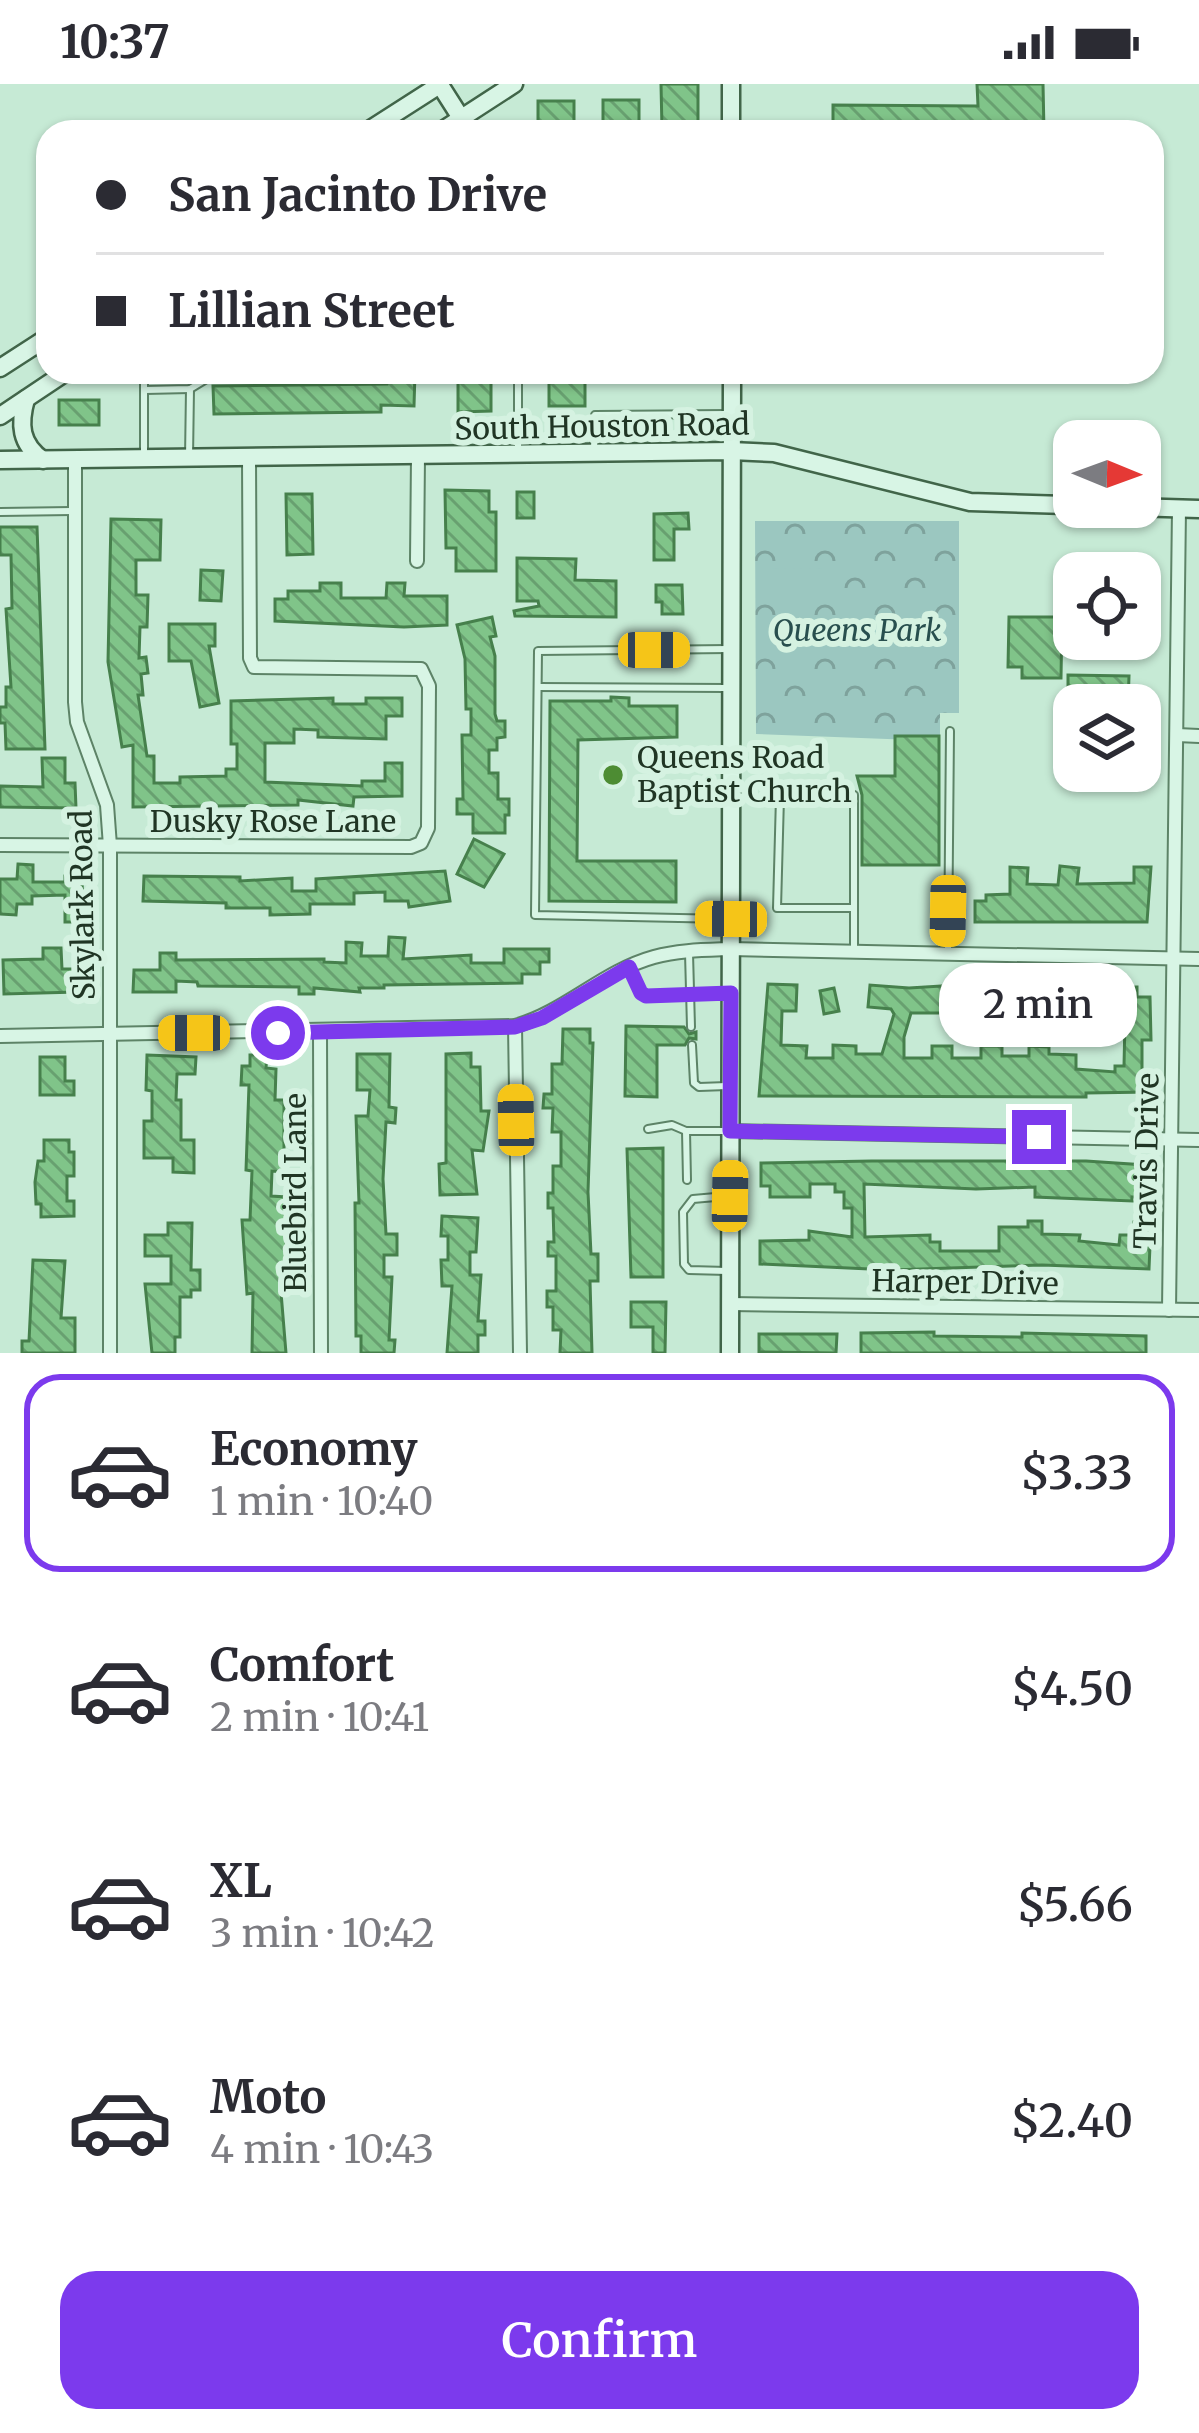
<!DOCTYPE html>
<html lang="en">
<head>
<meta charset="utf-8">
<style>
  body { margin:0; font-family:Merriweather,serif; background:#f7f7f7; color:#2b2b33; height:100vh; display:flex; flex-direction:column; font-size:45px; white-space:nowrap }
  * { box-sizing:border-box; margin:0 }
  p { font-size:39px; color:#7c7c81 }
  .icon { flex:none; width:66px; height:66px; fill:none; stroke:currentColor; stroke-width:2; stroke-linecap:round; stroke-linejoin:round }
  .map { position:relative; height:1269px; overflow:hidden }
  .drawer { display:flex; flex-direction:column; background:#fff; flex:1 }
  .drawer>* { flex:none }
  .top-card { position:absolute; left:36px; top:36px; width:1128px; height:264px; border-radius:36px; box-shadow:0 3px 9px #0004; display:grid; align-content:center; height:264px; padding:0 60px; background:#fff }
  .needle { width:78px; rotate:91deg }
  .fabs { position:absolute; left:1053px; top:336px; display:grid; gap:24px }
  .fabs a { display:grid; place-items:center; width:108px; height:108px; border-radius:24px; background:#fff; box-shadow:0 3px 9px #0004; font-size:60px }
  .end { position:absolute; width:54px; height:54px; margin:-27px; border:15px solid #7c3aed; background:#fff; box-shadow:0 0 0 6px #fff }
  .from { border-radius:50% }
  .bubble { position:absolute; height:84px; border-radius:36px; background:#fff; box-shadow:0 3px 9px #0004; font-size:39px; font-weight:600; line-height:84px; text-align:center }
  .car { position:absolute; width:36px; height:72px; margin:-36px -18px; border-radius:15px; box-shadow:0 0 9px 3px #0007; background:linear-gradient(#f5c518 24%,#345 0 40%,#f5c518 0 76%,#345 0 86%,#f5c518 0) }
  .top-card b { display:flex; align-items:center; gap:42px; height:114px; font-size:45px }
  .top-card b+b { border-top:3px solid #e1e1e2 }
  .top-card i { width:30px; height:30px; background:#2b2b33 }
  ul { padding:21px 0 0; list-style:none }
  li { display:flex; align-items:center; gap:36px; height:198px; margin:0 24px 18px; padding:0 36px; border:6px solid transparent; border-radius:36px }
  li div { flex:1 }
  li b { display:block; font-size:45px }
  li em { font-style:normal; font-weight:600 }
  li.selected { border-color:#7c3aed }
  li>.icon { width:108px; height:108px; stroke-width:1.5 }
  .action { display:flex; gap:24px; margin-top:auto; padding:24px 60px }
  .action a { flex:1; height:138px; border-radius:36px; background:#7c3aed; color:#fff; font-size:48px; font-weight:600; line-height:138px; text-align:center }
  .status { display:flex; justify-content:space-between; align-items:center; height:84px; padding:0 60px; background:#fff; direction:ltr }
  .status svg { height:33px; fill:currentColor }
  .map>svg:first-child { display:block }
</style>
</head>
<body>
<div class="status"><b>10:37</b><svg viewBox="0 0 49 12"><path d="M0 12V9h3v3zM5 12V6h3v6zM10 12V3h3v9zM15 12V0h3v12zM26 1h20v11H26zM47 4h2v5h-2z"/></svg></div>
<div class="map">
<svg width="1199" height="1269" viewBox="0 0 1199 1269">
  <defs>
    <pattern id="park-crowns" width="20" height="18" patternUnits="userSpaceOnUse" patternTransform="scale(3)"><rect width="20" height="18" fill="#9bc7c0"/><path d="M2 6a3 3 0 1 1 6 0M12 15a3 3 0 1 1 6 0" fill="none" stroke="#7ea29c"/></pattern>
    <pattern id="building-back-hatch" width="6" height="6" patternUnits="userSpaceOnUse" patternTransform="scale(3)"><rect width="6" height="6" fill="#80c489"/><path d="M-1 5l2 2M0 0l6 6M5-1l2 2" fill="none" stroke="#68a070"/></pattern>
  </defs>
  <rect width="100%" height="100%" fill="#c6ead5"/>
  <path fill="url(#park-crowns)" d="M755 437H959V629H940V657L756 650Z"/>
  <path fill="#9bc7c0" d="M772 484 823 485V516H772Z"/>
  <g fill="url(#building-back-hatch)" stroke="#46804c" stroke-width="3">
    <path d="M661 0H698V45H662Z"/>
    <path d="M977 0H1043L1044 48H838V43H833V21L978 22Z"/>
    <rect x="603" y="16" width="36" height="32"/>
    <rect x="538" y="17" width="36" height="31"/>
    <path d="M388 288H415L414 322 381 321V328L214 330 213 302 387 300Z"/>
    <path d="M458 288H491V327L458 328Z"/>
    <rect x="549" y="288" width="36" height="34"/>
    <rect x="59" y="316" width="40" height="25"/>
    <path d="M445 406 489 407V428H496V487H456V464H446Z"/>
    <rect x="517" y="408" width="17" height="26"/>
    <path d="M286 410H312L313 470 287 471Z"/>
    <path d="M688 429 689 445H674V476H654V430Z"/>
    <path d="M111 435 161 436 160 476H136V511H148L147 543H140L139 574 146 573 148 589 141 590 143 611H138L147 672H154V699H180V693L226 692V685H237V660H231V617L333 614V620H366V614H402V632H386V655L318 653V646L294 645V659H265V698L362 702V697H385V679H402V712L354 713 353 722 298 716V721L133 723V661L122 663 108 578Z"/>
    <path d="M0 443H37L45 665H6L5 639H0V623H6V603H11L6 525 12 524 11 471H0Z"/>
    <path d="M517 474 576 475 575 496 616 497V533L515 532 514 527 539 522 538 517H517Z"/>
    <path d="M201 486 223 487 221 517 200 516Z"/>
    <path d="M320 499H341V514H386L387 499H405L404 512H447V541L404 543 275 537V515H288V507H320Z"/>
    <path d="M656 501H682L683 530H662V518H656Z"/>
    <path d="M492 533 496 552 490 553 495 572V630L497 637H505V653L497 654V666H489V689H498V715H509V731H505V749H473V730H457V715H463L462 651H471V625H466L465 575 457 541Z"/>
    <path d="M1009 533H1062L1061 594H1022V583H1008Z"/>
    <path d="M169 540H215V562H209L219 619 200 623 191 577H169Z"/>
    <path d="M1068 591 1129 592 1128 621H1068Z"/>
    <path d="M611 613 629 614V622H677V653L578 656 577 777H676V818L549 817 550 617H611Z"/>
    <path d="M895 652H939V781H862V711L857 692H895Z"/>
    <path d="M42 674H65V699H75L76 724 0 723V702L43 703Z"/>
    <path d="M474 755 504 770 484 803 457 790Z"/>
    <path d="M18 780 33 781V798H65V792H82L83 838H65V811L32 812V820H17L16 831 0 830V795H17Z"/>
    <path d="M1060 782 1079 784 1077 800 1134 799V783H1151L1147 838H975V817H986V811L1010 810V783L1028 784 1027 800 1058 801Z"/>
    <path d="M445 787 450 817 409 823 408 817H385V808L354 809V820H310V830L270 831V824H226V819L143 817 144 792 240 793V797L292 794V807H316V795Z"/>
    <path d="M389 853 405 854 403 875 471 871V879H504V865H549V878H540V890H522V899L384 901V904H359L360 908 314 904V910H299V903L198 902 197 898 176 897V908H133L134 886H160V869H176V876L324 875V878L346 879V858L362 859 361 872H388Z"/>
    <path d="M43 864H61L62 885H77V908L4 910 3 876 43 875Z"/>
    <path d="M990 899 1062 902V924L977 925V940H959V929H911L904 953V974H932V962H952V974H981V962H1002V972H1029V962L1049 963V970L1076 971V985L1115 988V982H1124L1125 936H1099V913H1110V903H1137V913H1150L1151 956H1142V989H1150V1008L1086 1009V1013L759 1012 768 900 797 901 796 927H782L781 961 807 962 806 974H833V961L856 962V970H882L894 930 891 925 868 923 870 901 909 904Z"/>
    <path d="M834 904 839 927 824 930 820 907Z"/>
    <path d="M626 942 684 943 689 950 696 948V955L689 954 685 961H657V1013L625 1012Z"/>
    <path d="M563 945H590V959H593L588 1108 591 1170H598V1197H590L592 1269H560L561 1246H553V1223H547V1207H556V1172H548V1158H554L553 1124H548V1109H553V1082H561V1048H552L553 1024H543L544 1010H552V980H562Z"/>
    <path d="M471 969V983H480L481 1027H489L483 1067 472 1066 477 1110 440 1111 439 1080 446 1079V970Z"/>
    <path d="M357 970H390L389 1023 396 1024 395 1039 386 1038 383 1095 386 1150H397V1171H384V1193H392L389 1256H395L394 1269H361V1252H356L355 1119H359L356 1032H368L370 1006H357Z"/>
    <path d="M147 971 196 973 195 990H177L176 1016H181V1056H194V1089L173 1088V1074H144V1037H152V1007L146 1006Z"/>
    <path d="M250 971H267L266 984 276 985 275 1016H284V1088L272 1087 271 1112 286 1113V1196H280L286 1269H252L253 1209 247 1210 242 1136H250L252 1087 246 1086 249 1001H241L242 982H250Z"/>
    <path d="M40 973H65V997H74V1011H40Z"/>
    <path d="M44 1056H69V1068H74V1092H67V1117H74V1132L41 1133V1120H36L35 1098 38 1077H44Z"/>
    <path d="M663 1064V1193H631L627 1065Z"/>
    <path d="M872 1077H1086L1160 1082V1099H1149V1113H1132V1117L1035 1113V1103L976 1105 864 1100 865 1153 930 1151V1158H940V1167H999V1143H1028V1137H1042V1150L1080 1151 1079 1157 1119 1161 1120 1151H1133L1134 1138 1151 1139 1149 1185 1042 1181 891 1186 760 1180V1157L809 1156V1147L852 1153V1124H844V1108H835V1100H810V1113H770V1102H761V1079Z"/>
    <path d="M442 1132 478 1134 476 1168H470V1191H481L478 1237H485V1251H478V1269H447L452 1202H442L441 1176H448V1152H441Z"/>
    <path d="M168 1139H192L191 1186H200V1206H191V1213H180V1253H175V1269H152L145 1200H171V1172H145V1151H168Z"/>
    <path d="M33 1176 65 1177 61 1234H75V1269H22V1257H29Z"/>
    <path d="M631 1218H666L665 1269H653V1243H631Z"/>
    <path d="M934 1248V1252L1022 1253V1249L1146 1252V1269H861V1249Z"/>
    <path d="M759 1250H837L836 1269 759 1268Z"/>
  </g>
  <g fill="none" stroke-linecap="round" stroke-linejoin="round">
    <g stroke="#5d8367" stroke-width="10">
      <g id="lane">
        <path d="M510 48H514"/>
        <path d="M518 288V368"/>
        <path d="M145 306 190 305 218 288"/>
        <path d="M594 365 595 331 728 330"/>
        <path d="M144 368V288"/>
        <path d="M189 374 190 305"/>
        <path d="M0 428 72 427"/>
        <path d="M538 603 726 604"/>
        <path d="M727 835 535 831 538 567 729 565"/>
        <path d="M854 865V711L780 713 777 824H854"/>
        <path d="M689 869 691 943"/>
        <path d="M948 869 950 647"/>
        <path d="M629 883 641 909 646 912 727 909"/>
        <path d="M692 961 694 999 699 1003 727 1002"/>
        <path d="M648 1045 672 1041 686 1047H727"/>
        <path d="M686 1047 687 1096"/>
        <path d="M727 1112 693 1115 683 1128 684 1180 689 1186 727 1187"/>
      </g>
    </g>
    <g stroke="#5d8367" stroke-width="16">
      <g id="street">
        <path d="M75 377V618L77 638 107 721 110 762V1269"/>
        <path d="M417 477 418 372"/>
        <path d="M1177 651 1199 652"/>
        <path d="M0 761 411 763 421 759 428 744 429 602 421 585 254 583 250 574 249 374"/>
        <path d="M515 942 520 1269"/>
        <path d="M320 948 321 1269"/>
        <path d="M0 952 515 942C565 928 603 887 654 873 679 866 705 866 731 865L1199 875"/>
        <path d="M731 1047 1199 1056"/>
        <path d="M730 1220 1199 1226"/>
        <path d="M1169 1226 1179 425"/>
      </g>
    </g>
    <g stroke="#416549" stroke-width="21">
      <g id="secondary">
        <path d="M440 1 461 34"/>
        <path d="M366 48 441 0"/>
        <path d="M440 48 514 0"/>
        <path d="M731 48V0"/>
        <path d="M0 284 48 253"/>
        <path d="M26 315C19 340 20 360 43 376"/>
        <path d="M0 332 66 288"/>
        <path d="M0 376 731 367 774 369 970 418 1199 425"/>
        <path d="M730 1269 732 288"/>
      </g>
    </g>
    <use href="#lane" stroke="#d8f5e5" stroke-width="6"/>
    <use href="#street" stroke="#d8f5e5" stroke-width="12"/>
    <use href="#secondary" stroke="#d8f5e5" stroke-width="16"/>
  </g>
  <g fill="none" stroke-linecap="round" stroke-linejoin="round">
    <path stroke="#7c3aed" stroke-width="15" d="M278 949 515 943 542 934 629 883 641 909 646 912 731 909 730 1047 1039 1053"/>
  </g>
  <circle fill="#4d8c33" stroke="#d5f2e1" stroke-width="4.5" cx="613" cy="691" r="12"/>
  <g text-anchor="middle" stroke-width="12" stroke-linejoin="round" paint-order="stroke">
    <g font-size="30" fill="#203524" stroke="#d5f2e1">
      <text transform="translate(602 343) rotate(-1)" y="10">South Houston Road</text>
      <text x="273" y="748">Dusky Rose Lane</text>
      <text transform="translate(83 821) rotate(-91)" y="10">Skylark Road</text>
      <text transform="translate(1147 1077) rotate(-89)" y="10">Travis Drive</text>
      <text transform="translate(296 1109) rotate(-90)" y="10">Bluebird Lane</text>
      <text transform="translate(965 1199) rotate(1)" y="10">Harper Drive</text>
    </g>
    <g font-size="30" font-style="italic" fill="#284f4e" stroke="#d5f2e1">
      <text x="857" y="557">Queens Park</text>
    </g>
    <g font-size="30" fill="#203524" stroke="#d5f2e1" text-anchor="start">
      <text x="637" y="684">Queens Road<tspan x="637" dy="34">Baptist Church</tspan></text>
    </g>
  </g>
</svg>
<div class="fabs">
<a><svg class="needle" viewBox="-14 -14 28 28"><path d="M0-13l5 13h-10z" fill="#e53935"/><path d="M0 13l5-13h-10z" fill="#7c7c81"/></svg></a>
<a><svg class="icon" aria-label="locate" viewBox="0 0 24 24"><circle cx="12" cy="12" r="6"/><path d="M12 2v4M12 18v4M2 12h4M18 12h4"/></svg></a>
<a><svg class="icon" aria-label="layers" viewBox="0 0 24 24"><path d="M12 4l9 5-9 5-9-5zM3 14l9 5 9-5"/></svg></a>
</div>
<i class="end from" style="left:278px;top:949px"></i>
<i class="end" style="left:1039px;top:1053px"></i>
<div class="bubble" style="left:939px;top:879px;width:198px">2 min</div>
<i class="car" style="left:654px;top:566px;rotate:90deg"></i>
<i class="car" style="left:948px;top:827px;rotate:181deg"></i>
<i class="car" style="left:731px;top:835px;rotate:271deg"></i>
<i class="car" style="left:194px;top:949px;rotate:270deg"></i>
<i class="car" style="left:516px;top:1036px;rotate:359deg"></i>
<i class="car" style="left:730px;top:1112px;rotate:1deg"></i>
<div class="top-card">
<b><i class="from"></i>San Jacinto Drive</b>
<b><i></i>Lillian Street</b>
</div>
</div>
<section class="drawer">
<ul>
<li class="selected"><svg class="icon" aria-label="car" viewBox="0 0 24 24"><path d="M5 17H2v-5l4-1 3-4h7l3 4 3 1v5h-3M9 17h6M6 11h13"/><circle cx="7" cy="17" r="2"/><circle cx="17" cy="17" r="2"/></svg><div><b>Economy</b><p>1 min · 10:40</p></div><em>$3.33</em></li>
<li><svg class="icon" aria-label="car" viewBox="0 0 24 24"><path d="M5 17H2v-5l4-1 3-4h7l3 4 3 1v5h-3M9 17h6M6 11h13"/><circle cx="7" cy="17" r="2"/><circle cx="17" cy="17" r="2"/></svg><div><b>Comfort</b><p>2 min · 10:41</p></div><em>$4.50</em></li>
<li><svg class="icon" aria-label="car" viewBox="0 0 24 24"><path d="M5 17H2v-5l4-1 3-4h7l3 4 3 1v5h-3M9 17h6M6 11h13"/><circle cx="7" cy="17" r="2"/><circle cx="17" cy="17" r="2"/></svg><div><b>XL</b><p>3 min · 10:42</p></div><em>$5.66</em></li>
<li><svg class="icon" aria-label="car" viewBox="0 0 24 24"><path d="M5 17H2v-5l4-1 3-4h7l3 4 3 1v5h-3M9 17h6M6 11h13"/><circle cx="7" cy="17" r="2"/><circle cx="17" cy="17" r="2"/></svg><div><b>Moto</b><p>4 min · 10:43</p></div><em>$2.40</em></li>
</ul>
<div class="action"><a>Confirm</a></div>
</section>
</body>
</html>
